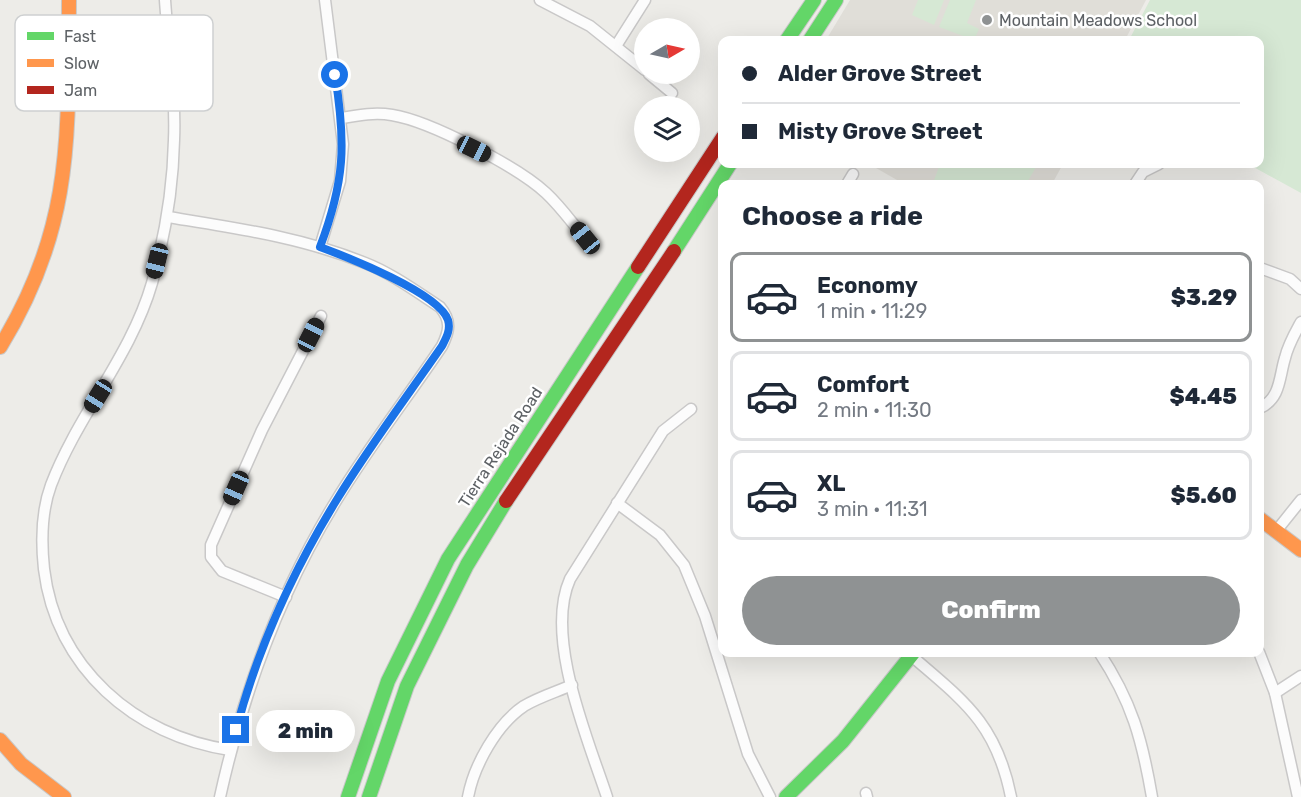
<!DOCTYPE html>
<html lang="en">
<head>
<meta charset="utf-8">
<style>
  body { margin:0; font-family:Rubik,sans-serif; background:#f6f6f7; color:#1f2937; height:100vh; display:flex; flex-direction:column; font-size:22px; white-space:nowrap }
  * { box-sizing:border-box; margin:0 }
  p { font-size:20px; color:#747a83 }
  .icon { flex:none; width:33px; height:33px; fill:none; stroke:currentColor; stroke-width:2; stroke-linecap:round; stroke-linejoin:round }
  .map { position:relative; flex:1; overflow:hidden }
  .side { position:absolute; left:718px; top:180px; width:546px; height:477px; display:flex; flex-direction:column; background:#fff; border-radius:12px; box-shadow:0 6px 24px #0002 }
  .side>* { flex:none }
  .top-card { position:absolute; left:718px; top:36px; width:546px; height:132px; border-radius:12px; box-shadow:0 6px 24px #0002; display:grid; align-content:center; height:132px; padding:0 24px; background:#fff }
  .needle { width:39px; rotate:81deg }
  .buttons { position:absolute; left:634px; top:18px; display:grid; gap:12px }
  .buttons a { display:grid; place-items:center; width:66px; height:66px; border-radius:50%; background:#fff; box-shadow:0 6px 24px #0002; font-size:30px }
  .end { position:absolute; width:27px; height:27px; margin:-14px; border:8px solid #1a73e8; background:#fff; box-shadow:0 0 0 3px #fff }
  .from { border-radius:50% }
  .bubble { position:absolute; height:42px; border-radius:21px; background:#fff; box-shadow:0 6px 24px #0002; font-size:20px; font-weight:800; line-height:42px; text-align:center }
  .car { position:absolute; width:18px; height:36px; margin:-18px -9px; border-radius:8px; box-shadow:0 0 4px 2px #0007; background:linear-gradient(#222 24%,#8ab4d8 0 40%,#222 0 76%,#8ab4d8 0 86%,#222 0) }
  .top-card b { display:flex; align-items:center; gap:21px; height:57px; font-size:22px }
  .top-card b+b { border-top:2px solid #e0e1e3 }
  .top-card i { width:15px; height:15px; background:#1f2937 }
  ul { padding:0; list-style:none }
  li { display:flex; align-items:center; gap:18px; height:90px; margin:0 12px 9px; padding:0 12px; border:3px solid #e0e1e3; border-radius:12px }
  li div { flex:1 }
  li b { display:block; font-size:22px }
  li em { font-style:normal; font-weight:800 }
  li.selected { border-color:#8f9293 }
  li>.icon { width:54px; height:54px; stroke-width:1.5 }
  h2 { padding:0 24px; font-size:27px; line-height:72px }
  .button { display:flex; gap:12px; margin-top:auto; padding:12px 24px }
  .button a { flex:1; height:69px; border-radius:36px; background:#8f9293; color:#fff; font-size:24px; font-weight:800; line-height:69px; text-align:center }
  .map>svg:first-child { display:block }
</style>
</head>
<body>
<div class="map">
<svg width="1301" height="797" viewBox="0 0 1301 797">
  <rect width="100%" height="100%" fill="#edece8"/>
  <g fill="#e0ded8">
    <path d="M850 0H1146L1125 40H826Z"/>
    <path d="M869 164H1063L1052 184H904Z"/>
  </g>
  <g fill="#d6e8d4">
    <path d="M918 0H944L934 25 912 15Z"/>
    <path d="M950 0H976L967 23 979 29 974 40 939 27Z"/>
    <path d="M1150 0H1301V193L1248 164H1260V40H1129Z"/>
    <path d="M940 164H1038L1026 184H936L933 183Z"/>
  </g>
  <g fill="none" stroke-linecap="round" stroke-linejoin="round">
    <g stroke="#c9c8c8" stroke-width="13">
      <g id="street">
        <path d="M165 0C168 46 176 94 174 140 173 189 165 236 152 283 131 356 78 414 51 485 41 512 41 541 44 569 56 668 135 736 230 750"/>
        <path d="M540 0 590 26 645 70"/>
        <path d="M616 46 645 0"/>
        <path d="M649 74 672 93"/>
        <path d="M342 118C359 115 375 112 392 115 430 121 518 167 546 193 561 207 572 223 585 238"/>
        <path d="M847 184 853 174"/>
        <path d="M1135 184 1143 172 1159 164"/>
        <path d="M168 217C235 228 301 237 365 263 391 273 417 292 440 307 452 321 449 332 442 346 407 398 368 448 336 501 280 592 243 693 220 797"/>
        <path d="M320 247 340 181 343 144 325 0"/>
        <path d="M1260 268 1290 279 1301 289"/>
        <path d="M1260 408C1281 398 1279 377 1285 358 1288 345 1295 333 1301 322"/>
        <path d="M617 503 660 535 684 565 705 616 748 754 770 797"/>
        <path d="M1277 530 1301 500"/>
        <path d="M286 597 222 571 211 557V545L262 430 321 316"/>
        <path d="M907 652C961 699 996 721 1011 797"/>
        <path d="M1099 652C1132 702 1142 739 1152 797"/>
        <path d="M1259 652 1275 693 1298 797"/>
        <path d="M1275 693 1301 676"/>
        <path d="M866 793 867 797"/>
        <path d="M468 797C474 765 497 724 524 706 539 697 556 692 572 685"/>
        <path d="M607 797C588 739 544 637 570 579L663 431 691 409"/>
      </g>
    </g>
    <g stroke="#c8c8c8" stroke-width="16">
      <g id="fast">
        <path d="M787 40 814 0"/>
        <path d="M810 40 836 0"/>
        <path d="M674 251 730 164"/>
        <path d="M348 797 388 681 448 559 638 267"/>
        <path d="M369 797 407 686 467 565 506 501"/>
        <path d="M786 797 843 741 914 652"/>
      </g>
    </g>
    <g stroke="#c8c8c8" stroke-width="16">
      <g id="slow">
        <path d="M0 347C74 227 68 135 69 0"/>
        <path d="M1260 519 1301 550"/>
        <path d="M0 740 21 764 64 797"/>
      </g>
    </g>
    <g stroke="#c8c8c8" stroke-width="16">
      <g id="jam">
        <path d="M638 267 723 137"/>
        <path d="M506 501 674 251"/>
      </g>
    </g>
    <use href="#street" stroke="#fcfcfc" stroke-width="10"/>
    <use href="#fast" stroke="#63d668" stroke-width="14"/>
    <use href="#slow" stroke="#ff974d" stroke-width="14"/>
    <use href="#jam" stroke="#b3261e" stroke-width="14"/>
  </g>
  <g fill="none" stroke-linecap="round" stroke-linejoin="round">
    <path stroke="#1a73e8" stroke-width="8" d="M236 730C257 651 293 571 336 501 368 448 406 398 442 346 446 338 451 330 448 320 439 293 347 257 320 247 345 181 346 143 335 75"/>
  </g>
  <circle fill="#8f9293" stroke="#fff" stroke-width="2" cx="987" cy="20" r="6"/>
  <g text-anchor="middle" stroke-width="5" stroke-linejoin="round" paint-order="stroke">
    <g font-size="16" fill="#5d6165" stroke="#fff" text-anchor="start">
      <text x="999" y="26">Mountain Meadows School</text>
    </g>
    <g font-size="16" fill="#5d6165" stroke="#fff">
      <text transform="translate(500 447) rotate(-57)" y="6">Tierra Rejada Road</text>
    </g>
  </g>
  <rect x="15" y="15" width="198" height="96" rx="9" fill="#fff" stroke="#ced0d1" stroke-width="1.5"/>
  <rect x="27" y="32" width="27" height="8" fill="#63d668"/>
  <rect x="27" y="59" width="27" height="8" fill="#ff974d"/>
  <rect x="27" y="86" width="27" height="8" fill="#b3261e"/>
  <g font-size="16" fill="#5d6165">
    <text x="64" y="42">Fast</text>
    <text x="64" y="69">Slow</text>
    <text x="64" y="96">Jam</text>
  </g>
</svg>
<div class="buttons">
<a><svg class="needle" viewBox="-14 -14 28 28"><path d="M0-13l5 13h-10z" fill="#e53935"/><path d="M0 13l5-13h-10z" fill="#747a83"/></svg></a>
<a><svg class="icon" aria-label="layers" viewBox="0 0 24 24"><path d="M12 4l9 5-9 5-9-5zM3 14l9 5 9-5"/></svg></a>
</div>
<i class="end from" style="left:335px;top:75px"></i>
<i class="end" style="left:236px;top:730px"></i>
<div class="bubble" style="left:256px;top:710px;width:99px">2 min</div>
<i class="car" style="left:474px;top:149px;rotate:116deg"></i>
<i class="car" style="left:585px;top:238px;rotate:321deg"></i>
<i class="car" style="left:157px;top:261px;rotate:194deg"></i>
<i class="car" style="left:311px;top:335px;rotate:27deg"></i>
<i class="car" style="left:98px;top:396px;rotate:212deg"></i>
<i class="car" style="left:236px;top:488px;rotate:204deg"></i>
<div class="top-card">
<b><i class="from"></i>Alder Grove Street</b>
<b><i></i>Misty Grove Street</b>
</div>
<section class="side">
<h2>Choose a ride</h2>
<ul>
<li class="selected"><svg class="icon" aria-label="car" viewBox="0 0 24 24"><path d="M5 17H2v-5l4-1 3-4h7l3 4 3 1v5h-3M9 17h6M6 11h13"/><circle cx="7" cy="17" r="2"/><circle cx="17" cy="17" r="2"/></svg><div><b>Economy</b><p>1 min · 11:29</p></div><em>$3.29</em></li>
<li><svg class="icon" aria-label="car" viewBox="0 0 24 24"><path d="M5 17H2v-5l4-1 3-4h7l3 4 3 1v5h-3M9 17h6M6 11h13"/><circle cx="7" cy="17" r="2"/><circle cx="17" cy="17" r="2"/></svg><div><b>Comfort</b><p>2 min · 11:30</p></div><em>$4.45</em></li>
<li><svg class="icon" aria-label="car" viewBox="0 0 24 24"><path d="M5 17H2v-5l4-1 3-4h7l3 4 3 1v5h-3M9 17h6M6 11h13"/><circle cx="7" cy="17" r="2"/><circle cx="17" cy="17" r="2"/></svg><div><b>XL</b><p>3 min · 11:31</p></div><em>$5.60</em></li>
</ul>
<div class="button"><a>Confirm</a></div>
</section>
</div>
</body>
</html>
